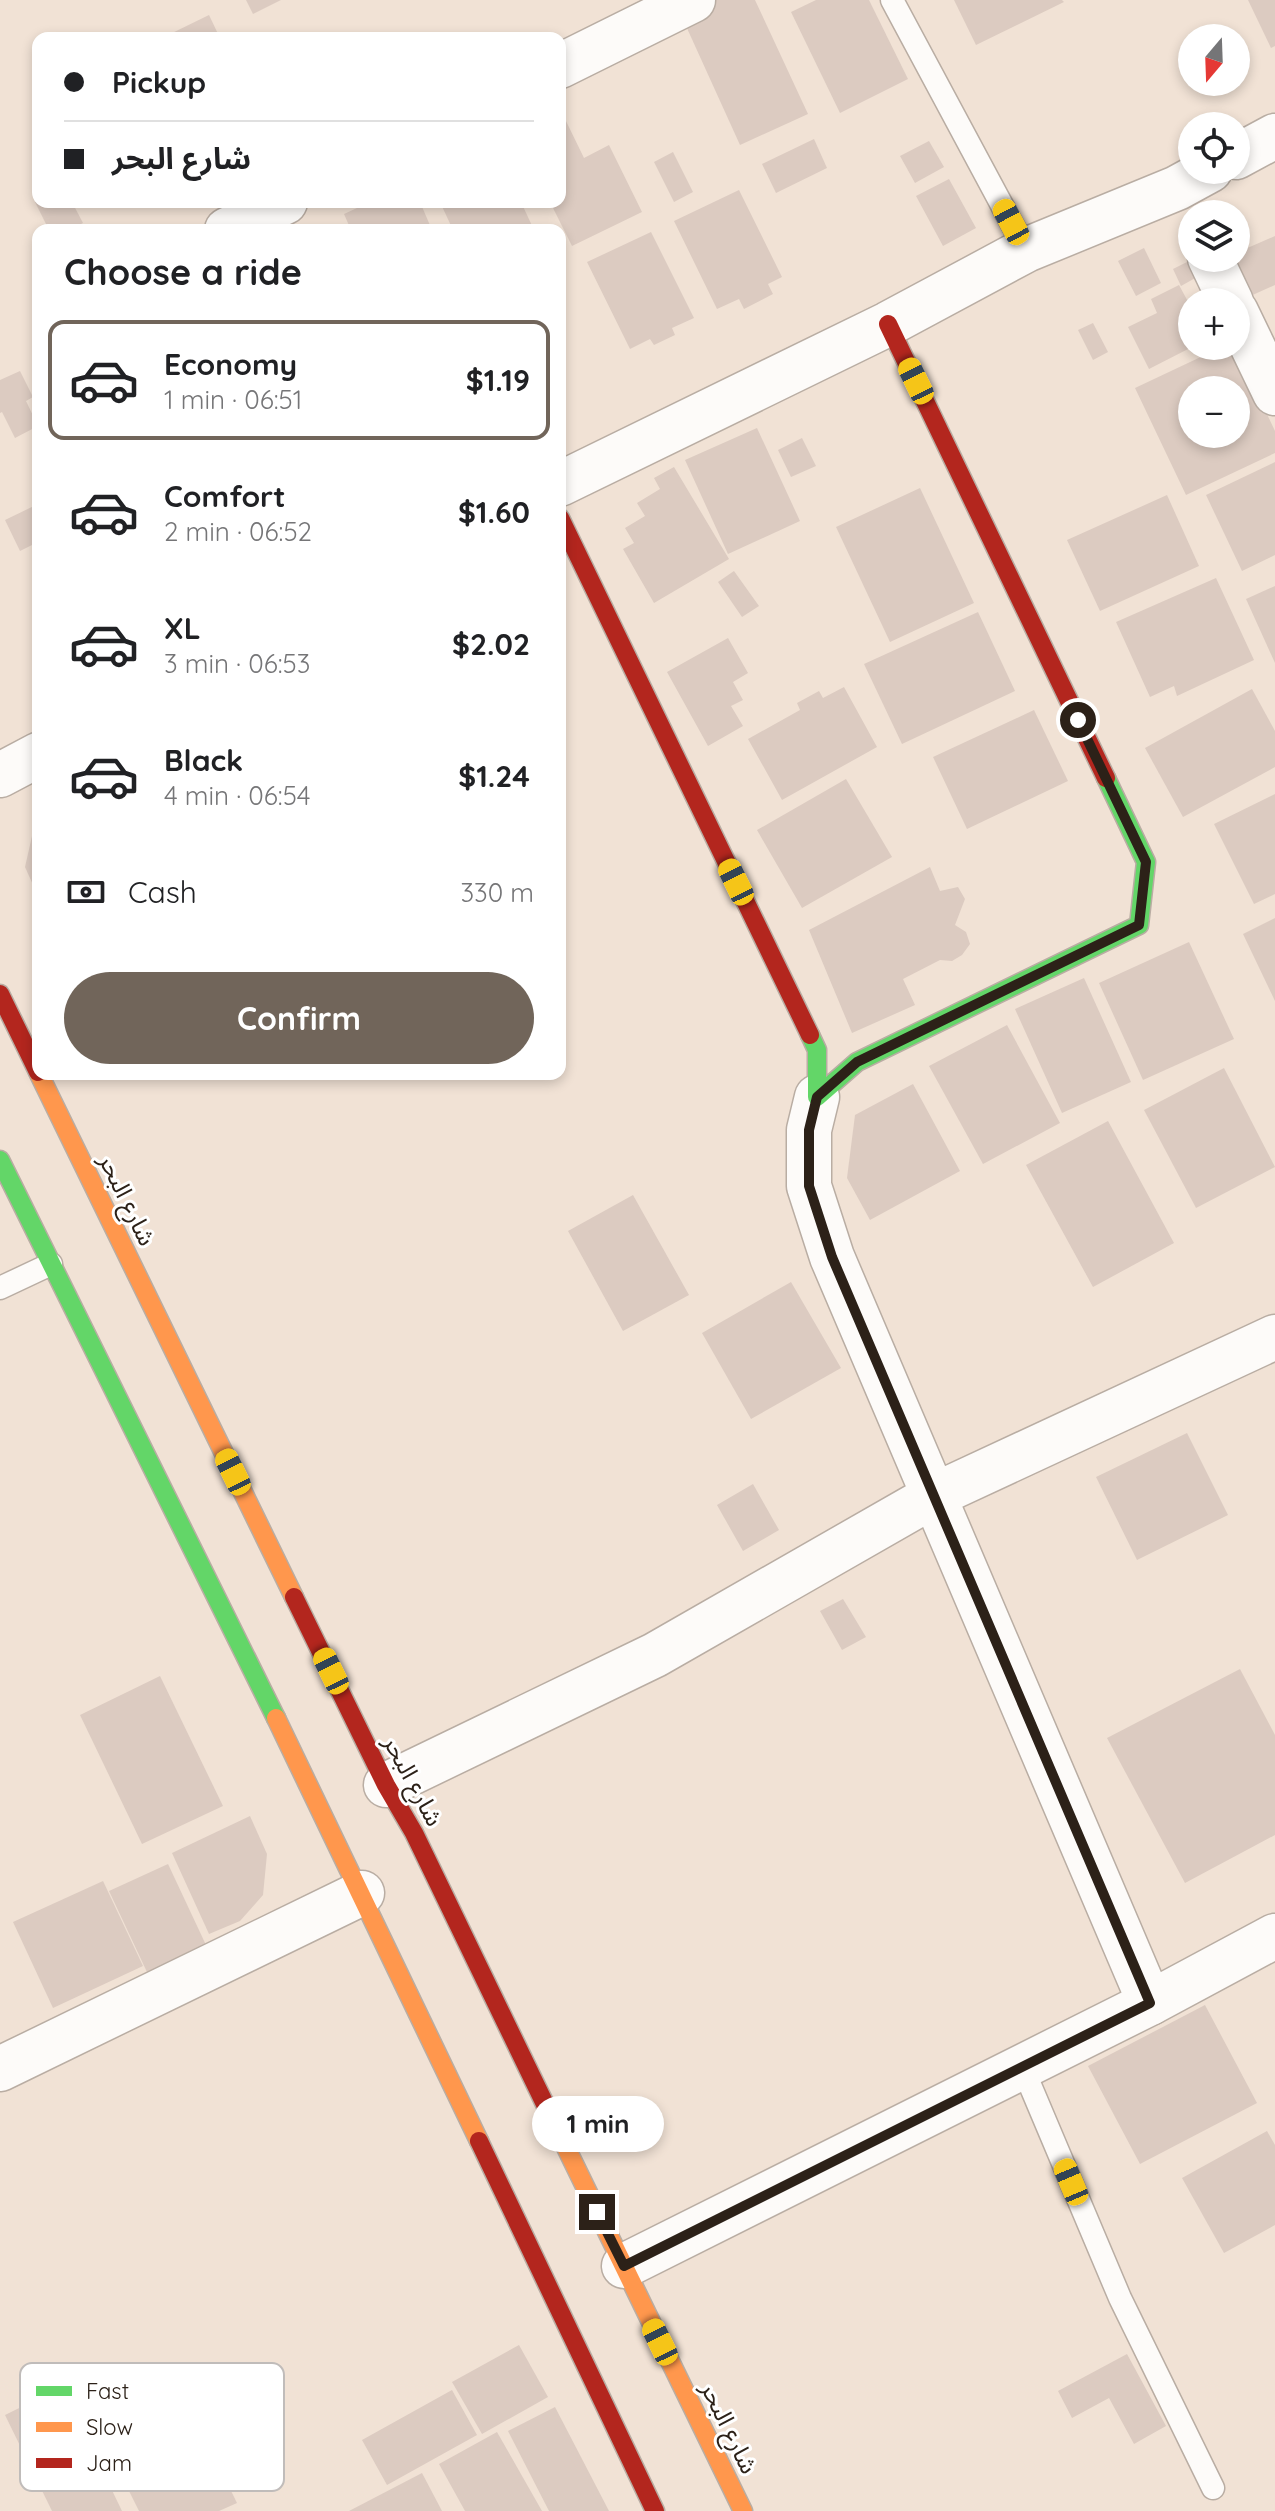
<!DOCTYPE html>
<html lang="en">
<head>
<meta charset="utf-8">
<style>
  body { margin:0; font-family:Quicksand,"Noto Sans Arabic",sans-serif; background:#f6f6f6; color:#202124; height:100vh; display:flex; flex-direction:column; font-size:30px; white-space:nowrap }
  * { box-sizing:border-box; margin:0 }
  p { font-size:26px; color:#757577 }
  .icon { flex:none; width:44px; height:44px; fill:none; stroke:currentColor; stroke-width:2; stroke-linecap:round; stroke-linejoin:round }
  .map { position:relative; flex:1; overflow:hidden }
  .side { position:absolute; left:32px; top:224px; width:534px; height:856px; display:flex; flex-direction:column; background:#fff; border-radius:16px; box-shadow:0 4px 12px #0003 }
  .side>* { flex:none }
  .hud { position:absolute; left:32px; top:32px; width:534px; height:176px; border-radius:16px; box-shadow:0 4px 12px #0003; display:grid; align-content:center; height:176px; padding:0 32px; background:#fff }
  .needle { width:52px; rotate:199deg }
  .controls { position:absolute; left:1178px; top:24px; display:grid; gap:16px }
  .controls a { display:grid; place-items:center; width:72px; height:72px; border-radius:50%; background:#fff; box-shadow:0 4px 12px #0003; font-size:40px }
  .end { position:absolute; width:36px; height:36px; margin:-18px; border:10px solid #2c2118; background:#fff; box-shadow:0 0 0 4px #fff }
  .from { border-radius:50% }
  .bubble { position:absolute; height:56px; border-radius:28px; background:#fff; box-shadow:0 4px 12px #0003; font-size:26px; font-weight:700; line-height:56px; text-align:center }
  .car { position:absolute; width:24px; height:48px; margin:-24px -12px; border-radius:10px; box-shadow:0 0 6px 2px #0007; background:linear-gradient(#f5c518 24%,#345 0 40%,#f5c518 0 76%,#345 0 86%,#f5c518 0) }
  .hud b { display:flex; align-items:center; gap:28px; height:76px; font-size:30px }
  .hud b+b { border-top:2px solid #e0e0e0 }
  .hud i { width:20px; height:20px; background:#202124 }
  ul { padding:0; list-style:none }
  li { display:flex; align-items:center; gap:24px; height:120px; margin:0 16px 12px; padding:0 16px; border:4px solid transparent; border-radius:16px }
  li div { flex:1 }
  li b { display:block; font-size:30px }
  li em { font-style:normal; font-weight:700 }
  li.active { border-color:#71655a }
  li>.icon { width:72px; height:72px; stroke-width:1.5 }
  h2 { padding:0 32px; font-size:36px; line-height:96px }
  .pay { display:flex; align-items:center; gap:20px; height:88px; padding:0 32px; font-size:30px }
  .pay p { margin-inline-start:auto }
  .primary-button { display:flex; gap:16px; margin-top:auto; padding:16px 32px }
  .primary-button a { flex:1; height:92px; border-radius:48px; background:#71655a; color:#fff; font-size:32px; font-weight:700; line-height:92px; text-align:center }
  .map>svg:first-child { display:block }
</style>
</head>
<body>
<div class="map">
<svg width="1275" height="2511" viewBox="0 0 1275 2511">
  <rect width="100%" height="100%" fill="#f1e2d5"/>
  <g fill="#dccbc1" fill-rule="evenodd">
    <path d="M246 0H281L253 14Z"/>
    <path d="M714 0H755L808 114 740 145 681 15Z"/>
    <path d="M816 0H869L908 79 840 113 791 12Z"/>
    <path d="M954 0H1062L1064 2 976 45Z"/>
    <path d="M1248 0H1275V46L1271 48Z"/>
    <path d="M209 15 220 38H167L166 36Z"/>
    <path d="M565 119 584 158 609 145 642 212 572 246 550 202H560V122Z"/>
    <path d="M814 139 827 168 776 193 762 164Z"/>
    <path d="M929 141 944 167 915 183 900 156Z"/>
    <path d="M673 152 693 192 674 202 654 162Z"/>
    <path d="M949 179 976 228 943 246 916 196Z"/>
    <path d="M739 190 782 277 768 284 773 294 744 309 739 299 717 309 674 221Z"/>
    <path d="M35 202H72L83 223 69 230H49Z"/>
    <path d="M370 202H420L432 230H351L344 214Z"/>
    <path d="M440 202H521L534 230H453Z"/>
    <path d="M651 232 694 318 672 328 675 335 654 345 650 339 630 349 587 262Z"/>
    <path d="M1275 236V285L1246 298 1228 258H1236V253Z"/>
    <path d="M1144 248 1161 283 1136 296 1118 261Z"/>
    <path d="M1195 258 1206 272 1181 286 1173 269Z"/>
    <path d="M1179 285 1192 309V347L1149 369 1128 327 1157 313 1151 299Z"/>
    <path d="M1093 323 1108 352 1093 360 1078 330Z"/>
    <path d="M1224 346H1235L1275 431V453L1186 495 1135 388ZM1192 390H1236V434H1192Z"/>
    <path d="M20 371 33 397 26 401 38 426 15 438 2 412 0 413V380Z"/>
    <path d="M757 428 800 521 728 554 685 460Z"/>
    <path d="M802 438 816 466 791 477 778 450Z"/>
    <path d="M1275 462V555L1242 571 1206 495Z"/>
    <path d="M674 467 729 559 654 603 623 549 634 543 625 528 645 516 637 503 660 489 654 478Z"/>
    <path d="M920 488 974 603 890 642 836 527Z"/>
    <path d="M1167 495 1199 566 1100 611 1067 540Z"/>
    <path d="M38 504V542L20 551 5 520Z"/>
    <path d="M734 571 759 606 742 617 718 582Z"/>
    <path d="M1216 578 1254 660 1177 696 1174 686 1150 697 1116 622Z"/>
    <path d="M1275 586V663L1246 599Z"/>
    <path d="M978 612 1015 691 902 744 864 664Z"/>
    <path d="M728 638 748 673 733 682 743 700 731 706 743 726 708 746 667 672Z"/>
    <path d="M844 687 877 747 782 800 748 739 800 710 797 703 819 691 823 698Z"/>
    <path d="M1252 689 1275 731V767L1183 817 1145 748Z"/>
    <path d="M1034 710 1068 781 967 829 933 757Z"/>
    <path d="M846 779 892 857 802 908 757 830Z"/>
    <path d="M1275 794V894L1254 904 1214 824Z"/>
    <path d="M37 814H38V896L25 867Z"/>
    <path d="M930 867 940 891 958 887 965 899 955 925 966 932 970 944 962 955 952 961 940 960 903 979 915 1005 852 1033 809 930Z"/>
    <path d="M1275 918V1001L1243 934Z"/>
    <path d="M1189 942 1234 1039 1143 1080 1099 983Z"/>
    <path d="M1084 978 1131 1082 1062 1113 1015 1009Z"/>
    <path d="M1007 1025 1060 1123 983 1164 929 1066Z"/>
    <path d="M1224 1068 1275 1167 1196 1208 1144 1110Z"/>
    <path d="M913 1084 960 1171 870 1220 847 1178 855 1115Z"/>
    <path d="M1108 1121 1174 1243 1093 1287 1026 1165Z"/>
    <path d="M633 1195 689 1295 623 1331 568 1231Z"/>
    <path d="M791 1282 841 1368 751 1419 702 1333Z"/>
    <path d="M1187 1433 1228 1515 1137 1560 1096 1477Z"/>
    <path d="M753 1484 779 1530 743 1551 717 1505Z"/>
    <path d="M843 1599 866 1637 842 1650 820 1611Z"/>
    <path d="M1240 1669 1275 1735V1835L1185 1883 1107 1738Z"/>
    <path d="M160 1676 223 1806 142 1844 80 1715Z"/>
    <path d="M250 1816 267 1854 263 1895 240 1921 209 1934 172 1853Z"/>
    <path d="M168 1864 206 1945 147 1972 109 1891Z"/>
    <path d="M103 1881 143 1966 53 2008 13 1922Z"/>
    <path d="M1205 2005 1257 2103 1140 2164 1088 2066Z"/>
    <path d="M1267 2131 1275 2145V2225L1224 2253 1182 2178Z"/>
    <path d="M519 2345 548 2397 482 2434 452 2382Z"/>
    <path d="M1127 2354 1166 2426 1134 2444 1109 2398 1072 2418 1058 2391Z"/>
    <path d="M176 2379 237 2503 219 2511H139L93 2419Z"/>
    <path d="M62 2387 122 2511H52L5 2415Z"/>
    <path d="M452 2390 477 2435 387 2485 362 2440Z"/>
    <path d="M555 2407 609 2511H549L508 2431Z"/>
    <path d="M497 2432 542 2511H465L439 2464Z"/>
    <path d="M422 2473 442 2511H349Z"/>
  </g>
  <g fill="none" stroke-linecap="round" stroke-linejoin="round">
    <g stroke="#b9ada3" stroke-width="25">
      <g id="lane">
        <path d="M892 0 1026 250"/>
        <path d="M0 1288 51 1264"/>
        <path d="M1022 2066 1120 2298 1213 2488"/>
      </g>
    </g>
    <g stroke="#b9ada3" stroke-width="47">
      <g id="street">
        <path d="M560 66 693 0"/>
        <path d="M1236 157 1275 136"/>
        <path d="M227 230 285 202"/>
        <path d="M1210 258 1231 302"/>
        <path d="M1236 312 1275 393"/>
        <path d="M560 484 888 324 1026 250 1177 188 1210 170"/>
        <path d="M0 775 38 755"/>
        <path d="M817 1097 809 1130V1186L832 1257 1150 2003"/>
        <path d="M386 1785 655 1655 933 1496 1275 1337"/>
        <path d="M0 2069 362 1893"/>
        <path d="M624 2266 1150 2003 1275 1936"/>
      </g>
    </g>
    <g stroke="#b9ada3" stroke-width="21">
      <g id="fast">
        <path d="M810 1035 817 1050V1097L857 1062 1139 925 1146 862 1106 778"/>
        <path d="M0 1160 276 1718"/>
      </g>
    </g>
    <g stroke="#b9ada3" stroke-width="21">
      <g id="slow">
        <path d="M39 1074 294 1597"/>
        <path d="M276 1718 479 2141"/>
        <path d="M558 2131 743 2511"/>
      </g>
    </g>
    <g stroke="#b9ada3" stroke-width="21">
      <g id="jam">
        <path d="M888 324 1106 778"/>
        <path d="M560 518 810 1035"/>
        <path d="M0 994 38 1072"/>
        <path d="M294 1597 386 1785 414 1833 558 2131"/>
        <path d="M479 2141 655 2511"/>
      </g>
    </g>
    <use href="#lane" stroke="#fdfbf9" stroke-width="22"/>
    <use href="#street" stroke="#fdfbf9" stroke-width="44"/>
    <use href="#fast" stroke="#63d668" stroke-width="18"/>
    <use href="#slow" stroke="#ff974d" stroke-width="18"/>
    <use href="#jam" stroke="#b3261e" stroke-width="18"/>
  </g>
  <g fill="none" stroke-linecap="round" stroke-linejoin="round">
    <path stroke="#2c2118" stroke-width="10" d="M597 2212 624 2266 1150 2003 832 1257 809 1186V1130L817 1097 857 1062 1139 925 1146 862 1078 720"/>
  </g>
  <g text-anchor="middle" stroke-width="6" stroke-linejoin="round" paint-order="stroke">
    <g font-size="24" fill="#2c2118" stroke="#fff">
      <text transform="translate(127 1200) rotate(64)" y="8">شارع البحر</text>
      <text transform="translate(413 1781) rotate(62)" y="8">شارع البحر</text>
      <text transform="translate(729 2428) rotate(64)" y="8">شارع البحر</text>
    </g>
  </g>
  <rect x="20" y="2363" width="264" height="128" rx="12" fill="#fff" stroke="#c0bcba" stroke-width="2"/>
  <rect x="36" y="2386" width="36" height="10" fill="#63d668"/>
  <rect x="36" y="2422" width="36" height="10" fill="#ff974d"/>
  <rect x="36" y="2458" width="36" height="10" fill="#b3261e"/>
  <g font-size="22" fill="#2c2118">
    <text x="86" y="2399">Fast</text>
    <text x="86" y="2435">Slow</text>
    <text x="86" y="2471">Jam</text>
  </g>
</svg>
<div class="controls">
<a><svg class="needle" viewBox="-14 -14 28 28"><path d="M0-13l5 13h-10z" fill="#e53935"/><path d="M0 13l5-13h-10z" fill="#757577"/></svg></a>
<a><svg class="icon" aria-label="locate" viewBox="0 0 24 24"><circle cx="12" cy="12" r="6"/><path d="M12 2v4M12 18v4M2 12h4M18 12h4"/></svg></a>
<a><svg class="icon" aria-label="layers" viewBox="0 0 24 24"><path d="M12 4l9 5-9 5-9-5zM3 14l9 5 9-5"/></svg></a>
<a>+</a>
<a>−</a>
</div>
<i class="end from" style="left:1078px;top:720px"></i>
<i class="end" style="left:597px;top:2212px"></i>
<div class="bubble" style="left:532px;top:2096px;width:132px">1 min</div>
<i class="car" style="left:1011px;top:222px;rotate:332deg"></i>
<i class="car" style="left:916px;top:381px;rotate:334deg"></i>
<i class="car" style="left:736px;top:882px;rotate:334deg"></i>
<i class="car" style="left:233px;top:1472px;rotate:334deg"></i>
<i class="car" style="left:331px;top:1671px;rotate:334deg"></i>
<i class="car" style="left:1071px;top:2182px;rotate:337deg"></i>
<i class="car" style="left:660px;top:2342px;rotate:334deg"></i>
<div class="hud">
<b><i class="from"></i>Pickup</b>
<b><i></i>شارع البحر</b>
</div>
<section class="side">
<h2>Choose a ride</h2>
<ul>
<li class="active"><svg class="icon" aria-label="car" viewBox="0 0 24 24"><path d="M5 17H2v-5l4-1 3-4h7l3 4 3 1v5h-3M9 17h6M6 11h13"/><circle cx="7" cy="17" r="2"/><circle cx="17" cy="17" r="2"/></svg><div><b>Economy</b><p>1 min · 06:51</p></div><em>$1.19</em></li>
<li><svg class="icon" aria-label="car" viewBox="0 0 24 24"><path d="M5 17H2v-5l4-1 3-4h7l3 4 3 1v5h-3M9 17h6M6 11h13"/><circle cx="7" cy="17" r="2"/><circle cx="17" cy="17" r="2"/></svg><div><b>Comfort</b><p>2 min · 06:52</p></div><em>$1.60</em></li>
<li><svg class="icon" aria-label="car" viewBox="0 0 24 24"><path d="M5 17H2v-5l4-1 3-4h7l3 4 3 1v5h-3M9 17h6M6 11h13"/><circle cx="7" cy="17" r="2"/><circle cx="17" cy="17" r="2"/></svg><div><b>XL</b><p>3 min · 06:53</p></div><em>$2.02</em></li>
<li><svg class="icon" aria-label="car" viewBox="0 0 24 24"><path d="M5 17H2v-5l4-1 3-4h7l3 4 3 1v5h-3M9 17h6M6 11h13"/><circle cx="7" cy="17" r="2"/><circle cx="17" cy="17" r="2"/></svg><div><b>Black</b><p>4 min · 06:54</p></div><em>$1.24</em></li>
</ul>
<div class="pay"><svg class="icon" aria-label="cash" viewBox="0 0 24 24"><path d="M3 7h18v10H3z"/><circle cx="12" cy="12" r="2"/></svg>Cash<p>330 m</p></div>
<div class="primary-button"><a>Confirm</a></div>
</section>
</div>
</body>
</html>
